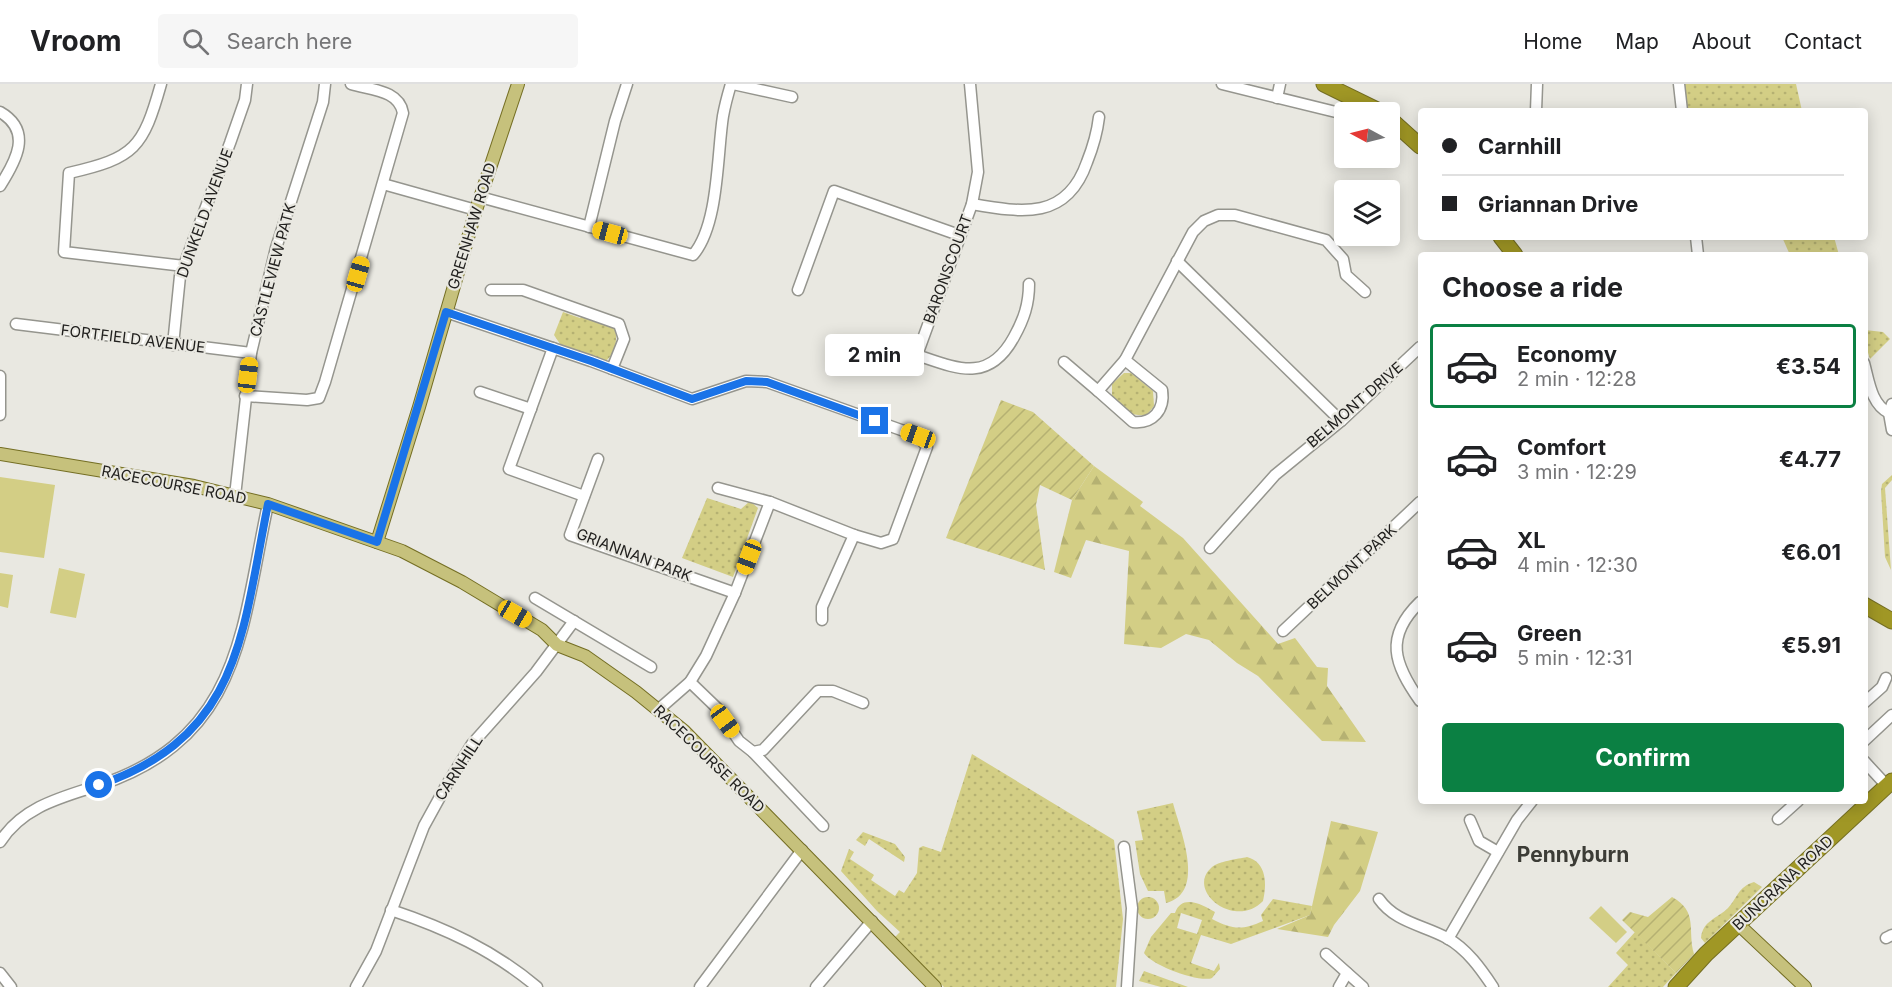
<!DOCTYPE html>
<html lang="en">
<head>
<meta charset="utf-8">
<style>
  body { margin:0; font-family:Inter,sans-serif; background:#f6f6f6; color:#202124; height:100vh; display:flex; flex-direction:column; font-size:22px; white-space:nowrap }
  * { box-sizing:border-box; margin:0 }
  p { font-size:20px; color:#757577 }
  .icon { flex:none; width:33px; height:33px; fill:none; stroke:currentColor; stroke-width:2; stroke-linecap:round; stroke-linejoin:round }
  .map { position:relative; flex:1; overflow:hidden }
  .panel { position:absolute; left:1418px; top:168px; width:450px; height:552px; display:flex; flex-direction:column; background:#fff; border-radius:6px; box-shadow:0 3px 15px #0003 }
  .panel>* { flex:none }
  .guide { position:absolute; left:1418px; top:24px; width:450px; height:132px; border-radius:6px; box-shadow:0 3px 15px #0003; display:grid; align-content:center; height:132px; padding:0 24px; background:#fff }
  .needle { width:39px; rotate:277deg }
  .controls { position:absolute; left:1334px; top:18px; display:grid; gap:12px }
  .controls a { display:grid; place-items:center; width:66px; height:66px; border-radius:6px; background:#fff; box-shadow:0 3px 15px #0003; font-size:30px }
  .end { position:absolute; width:27px; height:27px; margin:-14px; border:8px solid #1a73e8; background:#fff; box-shadow:0 0 0 3px #fff }
  .from { border-radius:50% }
  .bubble { position:absolute; height:42px; border-radius:6px; background:#fff; box-shadow:0 3px 15px #0003; font-size:20px; font-weight:700; line-height:42px; text-align:center }
  .car { position:absolute; width:18px; height:36px; margin:-18px -9px; border-radius:8px; box-shadow:0 0 4px 2px #0007; background:linear-gradient(#f5c518 24%,#345 0 40%,#f5c518 0 76%,#345 0 86%,#f5c518 0) }
  .guide b { display:flex; align-items:center; gap:21px; height:57px; font-size:22px }
  .guide b+b { border-top:2px solid #e0e0e0 }
  .guide i { width:15px; height:15px; background:#202124 }
  ul { padding:0; list-style:none }
  li { display:flex; align-items:center; gap:18px; height:84px; margin:0 12px 9px; padding:0 12px; border:3px solid transparent; border-radius:6px }
  li div { flex:1 }
  li b { display:block; font-size:22px }
  li em { font-style:normal; font-weight:700 }
  li.active { border-color:#0b8043 }
  li>.icon { width:54px; height:54px; stroke-width:1.5 }
  h2 { padding:0 24px; font-size:27px; line-height:72px }
  .button { display:flex; gap:12px; margin-top:auto; padding:12px 24px }
  .button a { flex:1; height:69px; border-radius:6px; background:#0b8043; color:#fff; font-size:24px; font-weight:700; line-height:69px; text-align:center }
  header { display:flex; align-items:center; gap:36px; box-sizing:border-box; height:84px; padding:0 30px; background:#fff; border-bottom:2px solid #e0e0e0 }
  header strong { font-size:28px }
  nav { display:flex; gap:33px; margin-inline-start:auto; font-size:21px }
  .search { width:420px; height:54px; background:#f6f6f6; display:flex; align-items:center; gap:15px; box-sizing:border-box; padding:0 21px; border-radius:6px; color:#757577; font-size:22px }
  .map>svg:first-child { display:block }
</style>
</head>
<body>
<header>
<strong>Vroom</strong>
<div class="search"><svg class="icon" aria-label="search" viewBox="0 0 24 24"><circle cx="10" cy="10" r="6"/><path d="M15 15l6 6"/></svg>Search here</div>
<nav><a>Home</a><a>Map</a><a>About</a><a>Contact</a></nav>
</header>
<div class="map">
<svg width="1892" height="903" viewBox="0 0 1892 903">
  <defs>
    <pattern id="grass-dots" width="8" height="8" patternUnits="userSpaceOnUse" patternTransform="scale(1.5)"><rect width="8" height="8" fill="#d3ce85"/><path d="M2 2h.1M6 6h.1" fill="none" stroke="#b5b172" stroke-width="1.8" stroke-linecap="round"/></pattern>
    <pattern id="forest-firs" width="22" height="20" patternUnits="userSpaceOnUse" patternTransform="scale(1.5)"><rect width="22" height="20" fill="#d3ce85"/><path d="M5 1l3.5 6h-7zM16 11l3.5 6h-7z" fill="#b5b172"/></pattern>
    <pattern id="garden-furrows" width="10" height="10" patternUnits="userSpaceOnUse" patternTransform="scale(1.5)"><rect width="10" height="10" fill="#d3ce85"/><path d="M-1 1l2-2M0 10L10 0M9 11l2-2" fill="none" stroke="#b5b172"/></pattern>
  </defs>
  <rect width="100%" height="100%" fill="#e9e8e1"/>
  <g fill="url(#grass-dots)" fill-rule="evenodd">
    <path d="M1682 0H1796L1802 27H1686Z"/>
    <path d="M1782 153H1834L1839 171H1790Z"/>
    <path d="M563 228 580 234 583 231 615 245C618 256 615 269 606 277L560 260 554 251Z"/>
    <path d="M1865 246 1883 248 1890 255 1870 275 1865 259Z"/>
    <path d="M1124 289H1131L1153 307 1154 322 1146 332 1131 330 1112 313V300Z"/>
    <path d="M1892 391V396L1885 404 1891 486 1885 473 1881 407 1882 400Z"/>
    <path d="M707 414 741 425 750 417 758 424 733 493 682 474Z"/>
    <path d="M972 670 1114 756 1123 835 1116 903H944L894 854 900 848 877 827 841 787 849 765 854 768 850 775 874 791 871 796 895 812 899 806 904 809 917 789 919 764 923 762 941 768Z"/>
    <path d="M1173 719C1180 746 1207 809 1166 819L1164 807H1148L1140 790 1135 757 1143 756 1137 727Z"/>
    <path d="M863 748 895 760 905 773 904 778 869 755 865 762 856 756Z"/>
    <path d="M1247 773C1267 778 1267 801 1263 817 1235 846 1186 807 1211 784 1218 777 1238 775 1247 773Z"/>
    <path d="M1754 798 1762 803 1705 859 1701 854C1703 836 1717 835 1728 824 1738 813 1738 803 1754 798Z"/>
    <circle cx="1148" cy="824" r="11"/>
    <path d="M1273 815 1312 822 1310 831 1231 860 1201 851 1191 879 1214 887 1219 879 1220 885 1212 894C1199 899 1151 881 1144 869L1151 853 1171 829H1175C1182 809 1203 821 1215 828L1212 835C1232 845 1241 847 1263 837L1261 831ZM1181 829 1202 836 1197 850 1177 844Z"/>
    <path d="M1635 848 1676 889 1663 903H1608L1628 881 1616 869Z"/>
    <path d="M1144 887 1188 903H1161L1139 897Z"/>
  </g>
  <g fill="url(#forest-firs)">
    <path d="M1094 382 1143 418 1140 422 1183 454 1278 560 1295 554 1317 583 1328 584 1327 602 1366 658 1322 657 1258 592 1237 579 1209 556 1186 550 1161 564 1124 560 1129 467 1086 456 1071 494 1054 488 1072 416Z"/>
    <path d="M1331 737 1378 748 1360 807 1334 841 1328 853 1277 845 1310 831Z"/>
  </g>
  <g fill="url(#garden-furrows)">
    <path d="M1001 316 1033 328 1094 382 1072 416 1040 401 1036 421 1045 486 946 454Z"/>
    <path d="M1672 813C1699 828 1687 846 1694 870L1676 889 1622 836 1630 828 1648 833Z"/>
  </g>
  <g fill="#d3ce85">
    <path d="M0 393 55 401 44 474 0 468Z"/>
    <path d="M59 484 85 490 76 534 50 529Z"/>
    <path d="M0 489 13 491 8 524 0 522Z"/>
    <path d="M1601 822 1627 848 1616 859 1589 834Z"/>
  </g>
  <g fill="none" stroke-linecap="round" stroke-linejoin="round">
    <g stroke="#95958e" stroke-width="13">
      <g id="minor">
        <path d="M161 0C143 64 135 74 69 89L64 168 184 182"/>
        <path d="M733 0 792 13"/>
        <path d="M970 0 978 88 972 120 917 271C958 285 989 299 1014 253 1024 235 1029 220 1029 200"/>
        <path d="M1222 0 1344 30"/>
        <path d="M1679 0 1682 27"/>
        <path d="M1277 14 1280 0"/>
        <path d="M1536 27 1537 0"/>
        <path d="M0 28C33 47 16 77 0 102"/>
        <path d="M383 100 476 126"/>
        <path d="M480 113 693 171C719 141 717 70 723 32 725 21 728 10 731 0"/>
        <path d="M972 120C1023 129 1067 136 1087 78 1093 63 1097 50 1099 33"/>
        <path d="M589 143 615 37 627 0"/>
        <path d="M1696 153 1698 171"/>
        <path d="M1177 177 1341 337"/>
        <path d="M491 206H523L619 240 624 255 612 285"/>
        <path d="M798 206 834 107 959 151"/>
        <path d="M446 228 591 277 692 315 746 297 767 298 918 352 927 363 893 455 881 459 854 451"/>
        <path d="M16 240 251 269"/>
        <path d="M173 261 180 192 230 59 245 16 247 0"/>
        <path d="M553 264 509 385 584 412"/>
        <path d="M1064 278 1098 307 1125 276 1193 148 1204 137 1218 131H1235L1326 156 1343 175 1346 191 1365 208"/>
        <path d="M1864 279C1869 297 1871 320 1889 329"/>
        <path d="M0 292V331"/>
        <path d="M1098 307 1133 338C1153 340 1165 326 1162 306L1125 276"/>
        <path d="M480 308 531 325"/>
        <path d="M245 312 307 316 319 314 325 298 403 29C399 6 371 6 351 0"/>
        <path d="M1892 320 1889 329 1892 346"/>
        <path d="M598 375 570 451 735 509"/>
        <path d="M718 404 770 418 854 451 822 523V536"/>
        <path d="M235 412 251 269 276 164 323 18 325 0"/>
        <path d="M1210 464 1275 391 1341 337 1420 263"/>
        <path d="M535 514 651 583"/>
        <path d="M1420 518C1384 553 1394 580 1420 617"/>
        <path d="M1283 547 1420 418"/>
        <path d="M690 598 717 624 739 657 753 668 763 666 818 607H833L863 619"/>
        <path d="M1864 619 1882 603 1886 594"/>
        <path d="M658 626 690 598 706 572 735 509 770 418"/>
        <path d="M1864 657 1892 631"/>
        <path d="M753 668 823 742"/>
        <path d="M1864 677 1887 702"/>
        <path d="M1778 735 1798 717"/>
        <path d="M1470 736 1479 757 1498 768"/>
        <path d="M0 758C23 722 63 713 100 701 242 653 241 545 268 420"/>
        <path d="M1124 763 1132 824 1127 903"/>
        <path d="M1379 815C1395 838 1423 841 1447 854 1467 865 1481 885 1493 903"/>
        <path d="M391 826C445 844 493 866 537 903"/>
        <path d="M1886 854 1892 851"/>
        <path d="M1448 855 1517 736 1532 717"/>
        <path d="M1326 870 1363 903"/>
        <path d="M0 889 11 903"/>
        <path d="M356 903 376 867 424 742 446 702 472 660 536 588 574 537"/>
        <path d="M700 903 802 766"/>
        <path d="M816 903 872 837"/>
        <path d="M1339 903 1347 889"/>
      </g>
    </g>
    <g stroke="#746e23" stroke-width="14">
      <g id="major">
        <path d="M0 370 194 402 268 420 402 467 462 498 542 546 557 561 585 572 636 608 684 647 935 903"/>
        <path d="M377 458 419 323 476 126 518 0"/>
        <path d="M1738 840 1805 903"/>
      </g>
    </g>
    <g stroke="#746e23" stroke-width="17">
      <g id="highway">
        <path d="M1324 0 1381 28"/>
        <path d="M1389 34 1420 62"/>
        <path d="M1501 153 1515 171"/>
        <path d="M1864 521 1892 537"/>
        <path d="M1676 903 1706 870 1892 697"/>
      </g>
    </g>
    <use href="#minor" stroke="#fff" stroke-width="10"/>
    <use href="#major" stroke="#c6c17c" stroke-width="12"/>
    <use href="#highway" stroke="#a09725" stroke-width="15"/>
  </g>
  <g fill="none" stroke-linecap="round" stroke-linejoin="round">
    <path stroke="#1a73e8" stroke-width="8" d="M99 701C242 652 242 548 268 420L377 458 446 228 591 277 692 315 746 297 767 298 875 337"/>
  </g>
  <g text-anchor="middle" stroke-width="4.5" stroke-linejoin="round" paint-order="stroke">
    <g font-size="15" fill="#22211f" stroke="#e9e8e1">
      <text transform="translate(205 129) rotate(-70)" y="5">DUNKELD AVENUE</text>
      <text transform="translate(472 142) rotate(-73)" y="5">GREENHAW ROAD</text>
      <text transform="translate(948 185) rotate(-70)" y="5">BARONSCOURT</text>
      <text transform="translate(273 186) rotate(-75)" y="5">CASTLEVIEW PATK</text>
      <text transform="translate(133 255) rotate(7)" y="5">FORTFIELD AVENUE</text>
      <text transform="translate(1355 321) rotate(-41)" y="5">BELMONT DRIVE</text>
      <text transform="translate(174 401) rotate(11)" y="5">RACECOURSE ROAD</text>
      <text transform="translate(634 471) rotate(21)" y="5">GRIANNAN PARK</text>
      <text transform="translate(1352 483) rotate(-43)" y="5">BELMONT PARK</text>
      <text transform="translate(709 675) rotate(44)" y="5">RACECOURSE ROAD</text>
      <text transform="translate(459 684) rotate(-57)" y="5">CARNHILL</text>
      <text transform="translate(1783 799) rotate(-43)" y="5">BUNCRANA ROAD</text>
    </g>
    <g font-size="21" font-weight="bold" fill="#3c3c36" stroke="#e9e8e1">
      <text x="1573" y="778">Pennyburn</text>
    </g>
  </g>
</svg>
<div class="controls">
<a><svg class="needle" viewBox="-14 -14 28 28"><path d="M0-13l5 13h-10z" fill="#e53935"/><path d="M0 13l5-13h-10z" fill="#757577"/></svg></a>
<a><svg class="icon" aria-label="layers" viewBox="0 0 24 24"><path d="M12 4l9 5-9 5-9-5zM3 14l9 5 9-5"/></svg></a>
</div>
<i class="end from" style="left:99px;top:701px"></i>
<i class="end" style="left:875px;top:337px"></i>
<div class="bubble" style="left:825px;top:250px;width:99px">2 min</div>
<i class="car" style="left:610px;top:149px;rotate:285deg"></i>
<i class="car" style="left:358px;top:190px;rotate:16deg"></i>
<i class="car" style="left:248px;top:291px;rotate:7deg"></i>
<i class="car" style="left:918px;top:352px;rotate:290deg"></i>
<i class="car" style="left:749px;top:473px;rotate:201deg"></i>
<i class="car" style="left:515px;top:530px;rotate:120deg"></i>
<i class="car" style="left:725px;top:637px;rotate:144deg"></i>
<div class="guide">
<b><i class="from"></i>Carnhill</b>
<b><i></i>Griannan Drive</b>
</div>
<section class="panel">
<h2>Choose a ride</h2>
<ul>
<li class="active"><svg class="icon" aria-label="car" viewBox="0 0 24 24"><path d="M5 17H2v-5l4-1 3-4h7l3 4 3 1v5h-3M9 17h6M6 11h13"/><circle cx="7" cy="17" r="2"/><circle cx="17" cy="17" r="2"/></svg><div><b>Economy</b><p>2 min · 12:28</p></div><em>€3.54</em></li>
<li><svg class="icon" aria-label="car" viewBox="0 0 24 24"><path d="M5 17H2v-5l4-1 3-4h7l3 4 3 1v5h-3M9 17h6M6 11h13"/><circle cx="7" cy="17" r="2"/><circle cx="17" cy="17" r="2"/></svg><div><b>Comfort</b><p>3 min · 12:29</p></div><em>€4.77</em></li>
<li><svg class="icon" aria-label="car" viewBox="0 0 24 24"><path d="M5 17H2v-5l4-1 3-4h7l3 4 3 1v5h-3M9 17h6M6 11h13"/><circle cx="7" cy="17" r="2"/><circle cx="17" cy="17" r="2"/></svg><div><b>XL</b><p>4 min · 12:30</p></div><em>€6.01</em></li>
<li><svg class="icon" aria-label="car" viewBox="0 0 24 24"><path d="M5 17H2v-5l4-1 3-4h7l3 4 3 1v5h-3M9 17h6M6 11h13"/><circle cx="7" cy="17" r="2"/><circle cx="17" cy="17" r="2"/></svg><div><b>Green</b><p>5 min · 12:31</p></div><em>€5.91</em></li>
</ul>
<div class="button"><a>Confirm</a></div>
</section>
</div>
</body>
</html>
